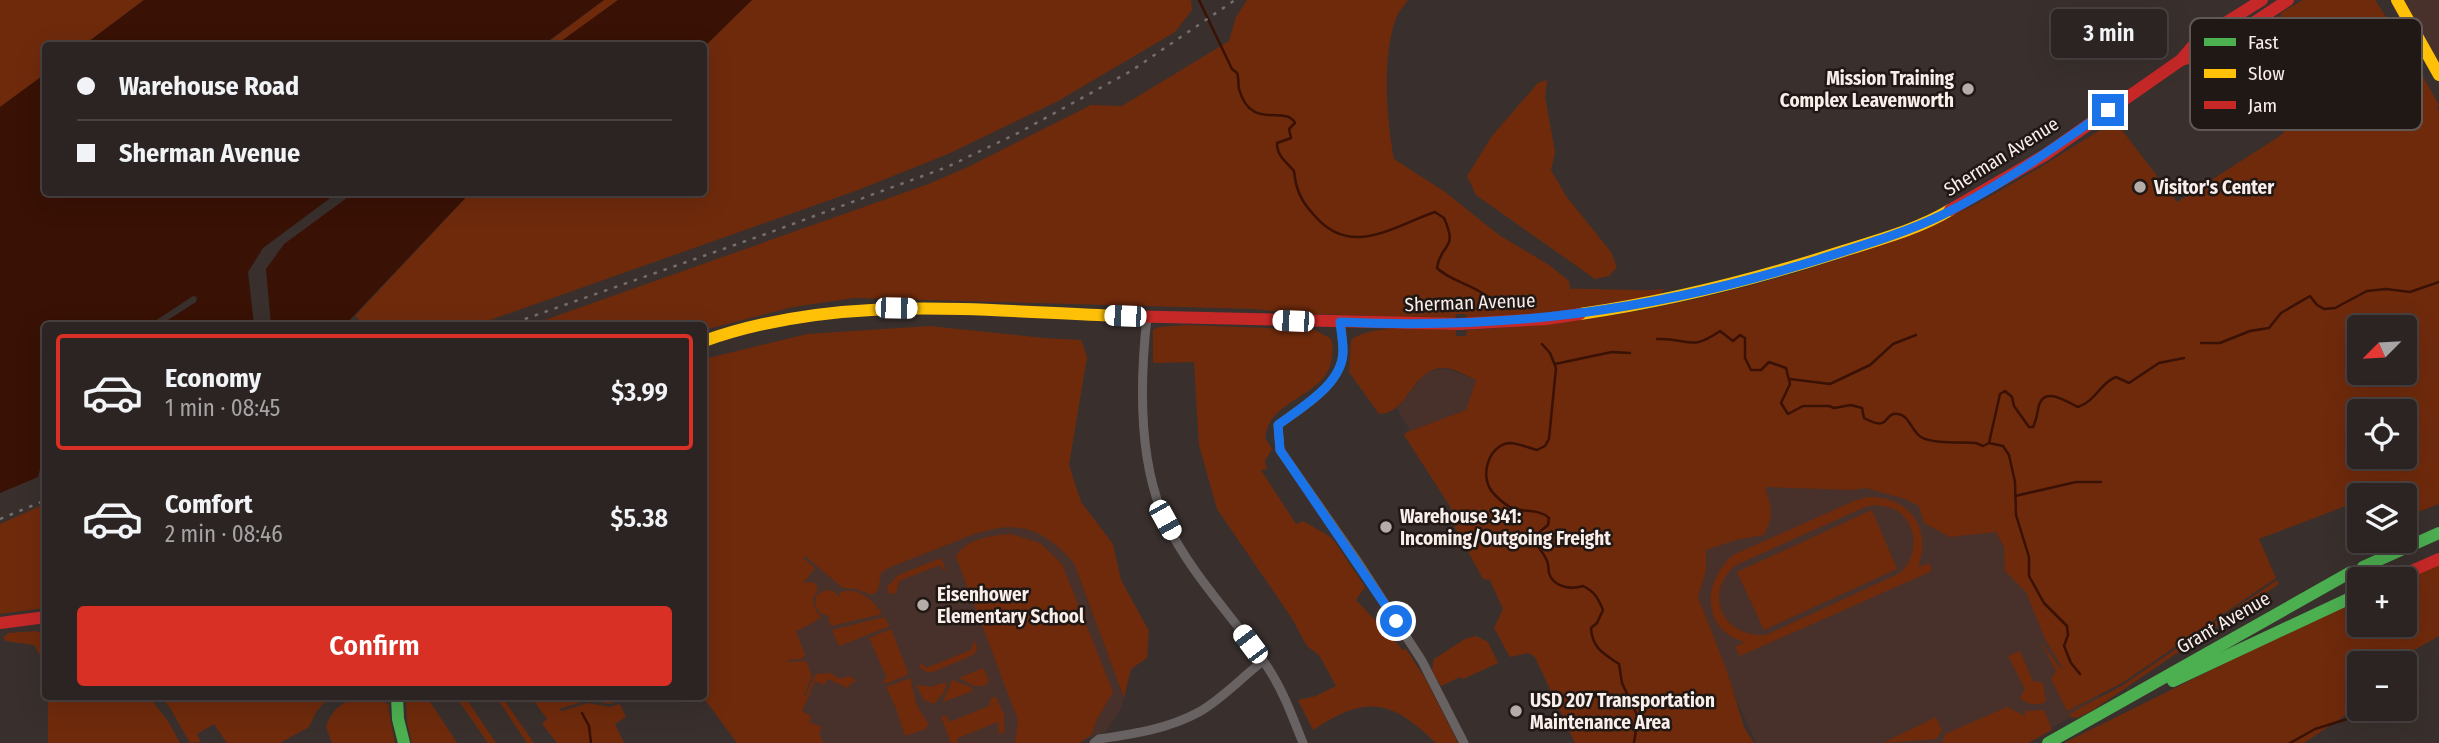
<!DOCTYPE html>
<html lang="en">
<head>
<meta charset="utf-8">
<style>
  body { margin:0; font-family:"Fira Sans Condensed",sans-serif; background:#332c2a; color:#f1f3f6; height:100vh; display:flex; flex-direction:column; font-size:26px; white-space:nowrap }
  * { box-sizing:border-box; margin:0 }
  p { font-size:23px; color:#a6a4a5 }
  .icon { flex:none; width:38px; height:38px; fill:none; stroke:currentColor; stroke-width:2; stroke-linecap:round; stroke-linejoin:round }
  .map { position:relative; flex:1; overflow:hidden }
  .drawer { position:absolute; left:42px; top:322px; width:665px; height:378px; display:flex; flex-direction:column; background:#2b2422; border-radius:7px; box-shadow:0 7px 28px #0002,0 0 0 2px #474140 }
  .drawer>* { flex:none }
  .top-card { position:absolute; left:42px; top:42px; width:665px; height:154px; border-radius:7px; box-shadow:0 7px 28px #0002,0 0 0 2px #474140; display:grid; align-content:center; height:154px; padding:0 35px; background:#2b2422 }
  .needle { width:46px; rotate:246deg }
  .fabs { position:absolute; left:2347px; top:315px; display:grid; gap:14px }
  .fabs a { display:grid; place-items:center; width:70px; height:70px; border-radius:7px; background:#2b2422; box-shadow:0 7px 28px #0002,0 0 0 2px #474140; font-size:35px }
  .end { position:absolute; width:32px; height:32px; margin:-16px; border:9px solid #1a73e8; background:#fff; box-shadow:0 0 0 4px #fff }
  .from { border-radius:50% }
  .bubble { position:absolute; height:49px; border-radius:7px; background:#2b2422; box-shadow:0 7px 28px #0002,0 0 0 2px #474140; font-size:23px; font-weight:600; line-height:49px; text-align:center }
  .car { position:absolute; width:21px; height:42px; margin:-21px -10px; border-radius:9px; box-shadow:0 0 5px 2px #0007; background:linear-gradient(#fff 24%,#345 0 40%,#fff 0 76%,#345 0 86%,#fff 0) }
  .top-card b { display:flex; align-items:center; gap:24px; height:66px; font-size:26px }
  .top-card b+b { border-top:2px solid #474140 }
  .top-card i { width:18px; height:18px; background:#f1f3f6 }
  ul { padding:12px 0 0; list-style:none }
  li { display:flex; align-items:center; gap:21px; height:116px; margin:0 14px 10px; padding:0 21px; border:4px solid transparent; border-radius:7px }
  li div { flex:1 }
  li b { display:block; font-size:26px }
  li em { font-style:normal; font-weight:600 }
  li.selected { border-color:#d93025 }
  li>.icon { width:63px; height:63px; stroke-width:1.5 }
  .cta { display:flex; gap:14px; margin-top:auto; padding:14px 35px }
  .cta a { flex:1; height:80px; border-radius:7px; background:#d93025; color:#fff; font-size:28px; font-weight:600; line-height:80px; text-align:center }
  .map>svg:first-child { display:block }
</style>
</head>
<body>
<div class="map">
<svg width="2439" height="743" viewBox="0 0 2439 743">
  <rect width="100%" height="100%" fill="#39302d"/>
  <g fill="#47312a">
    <path d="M2401 0H2439V75Z"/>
    <path d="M1445 368 1476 380 1466 410 1410 431 1397 408 1426 372Z"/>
    <path d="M774 456 1046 523 1074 563 1124 698 1122 707 1106 731 1079 743H778Z"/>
    <path d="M1765 469 1990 501 2101 701 2023 743H1756L1686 589V542Z"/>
  </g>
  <g fill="#6f2a0c" fill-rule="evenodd">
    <path d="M0 0H144L84 45 46 46 45 74 0 107Z"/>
    <path d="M604 0H618L560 42V45L543 46Z"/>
    <path d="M752 0H1191L1192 10 1175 32 1058 101 948 154 858 190 476 325H365L355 316 470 193 704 192V47Z"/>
    <path d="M1247 0H1408C1404 6 1398 12 1396 18 1382 56 1386 119 1394 159L1445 192 1499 235 1549 265 1569 281 1570 289C1601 288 1632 292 1664 289L1659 296 1538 314 1467 318 1466 314H1456L1455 319 1291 313 1255 309 855 298 793 307 704 330V326H528L926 185 968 167 1091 105 1122 106 1229 41 1236 17Z"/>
    <path d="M2303 0H2375L2406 47 2439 105 2437 109 2439 112V504L2405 517 2404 495H2359V511L2351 504 2259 539 2276 578 2122 683 2067 711 2051 679 2056 671 2040 641 2058 665 2064 670 2045 639 2026 592 2005 571 2004 547 1996 532 1950 537 1924 523 1919 506 1905 499 1866 488 1851 490 1765 487C1771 508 1775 513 1764 535L1736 540 1706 550V570L1698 597 1727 671 1744 727 1754 743H1575L1535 657 1528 653 1510 657 1494 628 1503 609 1490 580 1483 579 1455 528 1451 508 1404 435 1407 432 1466 410 1476 380C1467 376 1454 368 1444 368 1412 367 1409 414 1379 414L1349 372 1351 340C1372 323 1428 330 1456 330V336H1466L1467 330C1586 325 1701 303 1815 267 1861 252 1906 237 1950 217 2007 190 2061 154 2115 121L2177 202 2280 136 2301 113 2253 43 2227 56 2224 51 2278 16 2281 17V13ZM2359 327H2404V373H2359ZM2359 411H2404V457H2359Z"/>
    <path d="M1547 80 1545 96 1555 152 1551 170 1566 196 1611 252 1617 267 1609 276 1595 279 1476 195 1467 176 1492 136 1538 83Z"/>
    <path d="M1187 325 1315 330 1330 338C1333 343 1333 347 1332 354 1331 398 1269 396 1265 438L1272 449 1265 461 1267 469 1261 470 1296 524 1303 521 1329 536 1335 542 1365 587 1356 600 1403 650 1406 649 1425 678 1458 743H1436C1392 700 1366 694 1313 730L1298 700 1316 696 1336 686 1319 655 1307 646 1291 617 1217 509 1199 445 1194 362 1153 363V330L1159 327Z"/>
    <path d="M930 326 1044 338 1081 340 1087 357 1069 465 1081 502 1113 544 1121 580 1149 631 1147 658 1131 669 1124 698 1074 563C1035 518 1006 521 954 542 932 551 910 559 888 568L881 573 878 590 872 595 856 589 843 588 805 556 803 558 815 568 803 583 812 582 816 584 818 590C809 601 814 607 821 617L811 624 796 631 805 655 802 659 788 660V662L806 661 812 676 804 695 805 696 816 674 830 673 840 679 850 676 856 681 850 684 848 688 828 679 824 685 815 681 802 711 811 716 809 722 822 727 819 733 823 743H737L703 697 704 359 807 334Z"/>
    <path d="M1867 497C1908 495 1933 528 1918 567L1929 563 1932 571 1740 656 1735 647 1744 642C1701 629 1702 582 1733 555L1854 501ZM1875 505C1882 506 1891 507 1898 511 1919 527 1918 556 1900 573L1766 635C1723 638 1702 594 1736 565L1865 507Z"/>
    <path d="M45 504V608L0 614V524Z"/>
    <path d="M1872 510 1897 569 1764 630 1737 572Z"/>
    <path d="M1011 534 1040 543 1062 564 1113 692 1096 721 1092 734 1079 743H1015L1018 720 956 557C964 539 993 535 1011 534Z"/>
    <path d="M941 558 946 570H943L940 565 899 581 896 593 889 594 887 587 898 575Z"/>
    <path d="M2439 565V636L2400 658 2404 663H2359V706L2304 743H2064L2264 644 2359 600V625H2404L2405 580Z"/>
    <path d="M2277 580 2279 584 2093 710 2077 718 2070 717 2071 713 2123 685Z"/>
    <path d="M825 590 833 591 840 598 839 593C856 585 873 599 882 614L831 626 828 618 830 616 821 614 815 604 817 595Z"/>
    <path d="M884 617 890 626 839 646 832 630Z"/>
    <path d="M891 629 908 672 907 675 885 684 883 680 887 678 869 638Z"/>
    <path d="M36 631 45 634V663L34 645 6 641 3 638 8 633Z"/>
    <path d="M1476 636 1488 642 1498 663 1463 679 1460 677 1441 686 1432 671 1434 659 1465 639Z"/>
    <path d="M974 641 978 648 973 655 933 672H927L919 667 922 663 926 668 971 650Z"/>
    <path d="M2020 651 2033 681 2043 683 2046 702C2038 706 2027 705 2020 698L2025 689 2008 656Z"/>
    <path d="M981 669H984L989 681 984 686H974L959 678Z"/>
    <path d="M910 678C913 686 913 694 916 702 918 710 925 717 929 725L926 726V729L905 736 896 708 886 687Z"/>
    <path d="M952 680 971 687 973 691 943 702Z"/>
    <path d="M947 682 944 692 934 704 924 700 917 687 919 685 929 687Z"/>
    <path d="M48 697H149L168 721 180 743H48Z"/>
    <path d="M161 697H329L316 712 309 727 280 743H227L214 724 197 734 201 742 190 743 170 708Z"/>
    <path d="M406 697H427L457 743H412L407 722Z"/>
    <path d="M456 697H465L496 743H488Z"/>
    <path d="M496 697H502L534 743H527Z"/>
    <path d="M531 697H618L620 700 610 704 588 700 559 709 562 711 588 703 610 707 620 704 626 717 615 724 624 743H557L542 724 547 719Z"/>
    <path d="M996 697 1004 714V733L999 734 998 722 958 738 957 743H951L941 717 946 715 949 722 989 706 991 698Z"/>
    <path d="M353 699 379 700 390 705 388 707 395 743H332L326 727C331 712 338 705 353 699Z"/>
    <path d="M2007 707 2025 716V711L2044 710 2052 730 2028 743H1942L1945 734Z"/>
    <path d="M1936 717 1942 731 1936 739 1883 743Z"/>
  </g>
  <g fill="#391105">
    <path d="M144 0H604L543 45H84Z"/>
    <path d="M618 0H752L704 47V46L560 45V42Z"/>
    <path d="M45 74 46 192 337 193 263 248 248 272 254 325H160L196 302 197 297 193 296 149 325 46 326V444L38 477 0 493V107Z"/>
    <path d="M355 192 470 193 345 325H271L266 269 284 244Z"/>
  </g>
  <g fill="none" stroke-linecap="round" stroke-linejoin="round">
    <g stroke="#391105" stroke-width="2.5">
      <path d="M1199 0 1232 69 1237 73C1239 78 1238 84 1239 89 1251 132 1285 104 1295 123L1289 129 1291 138 1277 143C1277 157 1287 162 1294 171 1296 190 1301 201 1314 215 1351 259 1393 226 1435 212L1444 218C1459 251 1440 243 1437 268 1450 281 1472 284 1488 297"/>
      <path d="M1657 339C1689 338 1690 352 1720 331L1733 341 1740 335 1745 338V358L1751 370H1761L1769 362 1786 368 1790 384 1781 403 1788 414 1803 406H1829L1834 408 1851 405 1862 408 1864 418C1892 433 1882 412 1898 414 1909 415 1912 432 1921 437 1932 444 1962 442 1976 443L1983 446 1989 443 2000 394 2005 391 2012 397 2014 406 2029 427H2033C2037 419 2037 413 2039 405 2045 386 2067 402 2078 407 2096 401 2101 382 2116 377L2129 383 2159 363 2184 358"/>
      <path d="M2201 343H2220L2250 331 2269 328 2281 313 2310 296 2317 305 2324 309 2335 308 2367 291 2386 289 2410 292 2439 282"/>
      <path d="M1542 344 1550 353 1556 368 1549 439 1545 446 1537 450C1529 448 1518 443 1510 443 1489 444 1477 478 1495 495 1499 499 1507 506 1512 508 1525 513 1538 508 1549 518L1548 525C1544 529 1537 532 1536 537 1534 545 1542 550 1545 557 1549 562 1548 567 1549 573 1553 587 1571 590 1583 586 1595 592 1598 598 1603 610L1597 623 1591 628C1592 648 1604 654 1619 664L1622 683 1638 717 1634 743"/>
      <path d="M1555 364 1612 352 1630 353"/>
      <path d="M1790 379 1830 384 1870 365 1893 344 1916 335"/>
      <path d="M1989 443 2003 446 2009 455 2015 482 2016 515 2029 557V576L2044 603 2067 626 2068 635 2064 646 2071 663 2080 674"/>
      <path d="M2015 496 2076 482H2101"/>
      <path d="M2359 691 2356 693 2359 703"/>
      <path d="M582 713 589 726 591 743"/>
      <path d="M2290 743 2315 729 2357 716 2361 709"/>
    </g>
    <g stroke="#686362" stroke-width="9">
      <path d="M1147 317C1140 380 1138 463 1166 522 1192 577 1237 620 1270 671 1284 693 1293 718 1303 743"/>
      <path d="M1341 322C1341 332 1343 341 1343 351 1343 384 1302 407 1278 425L1280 450 1356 559 1422 661 1464 743"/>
      <path d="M1094 743 1099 739C1133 734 1168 729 1199 712 1222 699 1242 677 1263 661"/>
    </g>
    <g stroke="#4caf50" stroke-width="12">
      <path d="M2363 567 2439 533"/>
      <path d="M2173 681 2359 594"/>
      <path d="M397 696 398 719 404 743"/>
      <path d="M2048 743 2351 572"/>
    </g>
    <g stroke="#ffc107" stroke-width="12">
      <path d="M2397 0 2439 75"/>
      <path d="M1580 314C1670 301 1753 280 1840 252 1877 240 1917 230 1950 210"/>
      <path d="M704 341C839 293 979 311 1119 316"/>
    </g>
    <g stroke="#c62828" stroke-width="12">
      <path d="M2181 60 2209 52 2288 0"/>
      <path d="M1950 210 2045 155 2181 60 2198 40 2262 0"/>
      <path d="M1119 316 1459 324 1546 319 1580 314"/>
      <path d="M2393 579 2439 559"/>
      <path d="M0 623 46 617"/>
    </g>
    <g stroke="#736f6e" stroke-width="2.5" stroke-dasharray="3.5 7" stroke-linecap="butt">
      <path d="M505 326 763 235 947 167 1020 132 1131 71 1235 0"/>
      <path d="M0 519 46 500"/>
    </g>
  </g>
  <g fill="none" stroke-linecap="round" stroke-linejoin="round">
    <path stroke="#1a73e8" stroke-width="9" d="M1396 621 1280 450 1278 425C1302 407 1343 384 1343 351 1343 341 1341 332 1340 322 1510 330 1656 310 1817 260 1859 246 1903 234 1942 215 2001 186 2054 147 2108 110"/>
  </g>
  <g fill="#b6aca8" stroke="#201815" stroke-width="2.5">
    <circle cx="1968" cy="89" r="7"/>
    <circle cx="2140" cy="187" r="7"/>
    <circle cx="1386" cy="527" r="7"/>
    <circle cx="923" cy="605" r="7"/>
    <circle cx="1516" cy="711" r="7"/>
  </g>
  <g text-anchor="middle" stroke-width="5" stroke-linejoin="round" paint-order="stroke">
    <g font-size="19" font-weight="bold" fill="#faeeeb" stroke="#201815" text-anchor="start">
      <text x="1954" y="85" text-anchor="end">Mission Training<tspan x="1954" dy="22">Complex Leavenworth</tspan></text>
      <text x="2154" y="194">Visitor's Center</text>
      <text x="1400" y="523">Warehouse 341:<tspan x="1400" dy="22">Incoming/Outgoing Freight</tspan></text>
      <text x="937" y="601">Eisenhower<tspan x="937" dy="22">Elementary School</tspan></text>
      <text x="1530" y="707">USD 207 Transportation<tspan x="1530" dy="22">Maintenance Area</tspan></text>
    </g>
    <g font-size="19" fill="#faeeeb" stroke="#201815">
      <text transform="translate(2001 156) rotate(-32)" y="7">Sherman Avenue</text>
      <text transform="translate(1470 302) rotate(-2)" y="7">Sherman Avenue</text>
      <text transform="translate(2223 622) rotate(-30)" y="7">Grant Avenue</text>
    </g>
  </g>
  <rect x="2190" y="18" width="232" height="112" rx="10" fill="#201815" stroke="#615855" stroke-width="2"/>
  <rect x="2204" y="38" width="32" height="8" fill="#4caf50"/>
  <rect x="2204" y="69" width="32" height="9" fill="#ffc107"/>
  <rect x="2204" y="101" width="32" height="8" fill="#c62828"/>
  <g font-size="19" fill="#faeeeb">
    <text x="2248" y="49">Fast</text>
    <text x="2248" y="80">Slow</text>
    <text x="2248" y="112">Jam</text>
  </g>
</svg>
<div class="fabs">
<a><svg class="needle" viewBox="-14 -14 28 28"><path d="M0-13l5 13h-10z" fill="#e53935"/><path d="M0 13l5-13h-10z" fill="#a6a4a5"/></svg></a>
<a><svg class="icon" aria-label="locate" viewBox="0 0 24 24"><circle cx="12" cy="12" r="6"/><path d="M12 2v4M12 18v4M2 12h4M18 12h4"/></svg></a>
<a><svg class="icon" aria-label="layers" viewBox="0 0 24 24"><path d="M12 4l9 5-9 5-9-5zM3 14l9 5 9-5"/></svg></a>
<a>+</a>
<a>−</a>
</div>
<i class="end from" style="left:1396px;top:621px"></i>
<i class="end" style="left:2108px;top:110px"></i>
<div class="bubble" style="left:2051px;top:9px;width:116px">3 min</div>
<i class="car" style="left:896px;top:308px;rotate:91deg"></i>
<i class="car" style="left:1125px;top:316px;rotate:272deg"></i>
<i class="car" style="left:1293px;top:321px;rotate:272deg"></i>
<i class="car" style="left:1165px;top:520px;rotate:151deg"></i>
<i class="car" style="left:1250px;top:644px;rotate:323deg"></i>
<div class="top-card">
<b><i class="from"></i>Warehouse Road</b>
<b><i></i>Sherman Avenue</b>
</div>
<section class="drawer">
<ul>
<li class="selected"><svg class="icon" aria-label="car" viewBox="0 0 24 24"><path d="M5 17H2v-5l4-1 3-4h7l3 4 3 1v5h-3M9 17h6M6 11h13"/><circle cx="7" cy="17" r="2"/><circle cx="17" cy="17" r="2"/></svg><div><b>Economy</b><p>1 min · 08:45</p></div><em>$3.99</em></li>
<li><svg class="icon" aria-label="car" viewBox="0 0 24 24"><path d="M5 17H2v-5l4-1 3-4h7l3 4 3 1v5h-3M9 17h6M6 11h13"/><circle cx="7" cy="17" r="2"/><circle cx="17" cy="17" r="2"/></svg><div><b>Comfort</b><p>2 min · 08:46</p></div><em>$5.38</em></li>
</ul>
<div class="cta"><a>Confirm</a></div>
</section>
</div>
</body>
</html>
